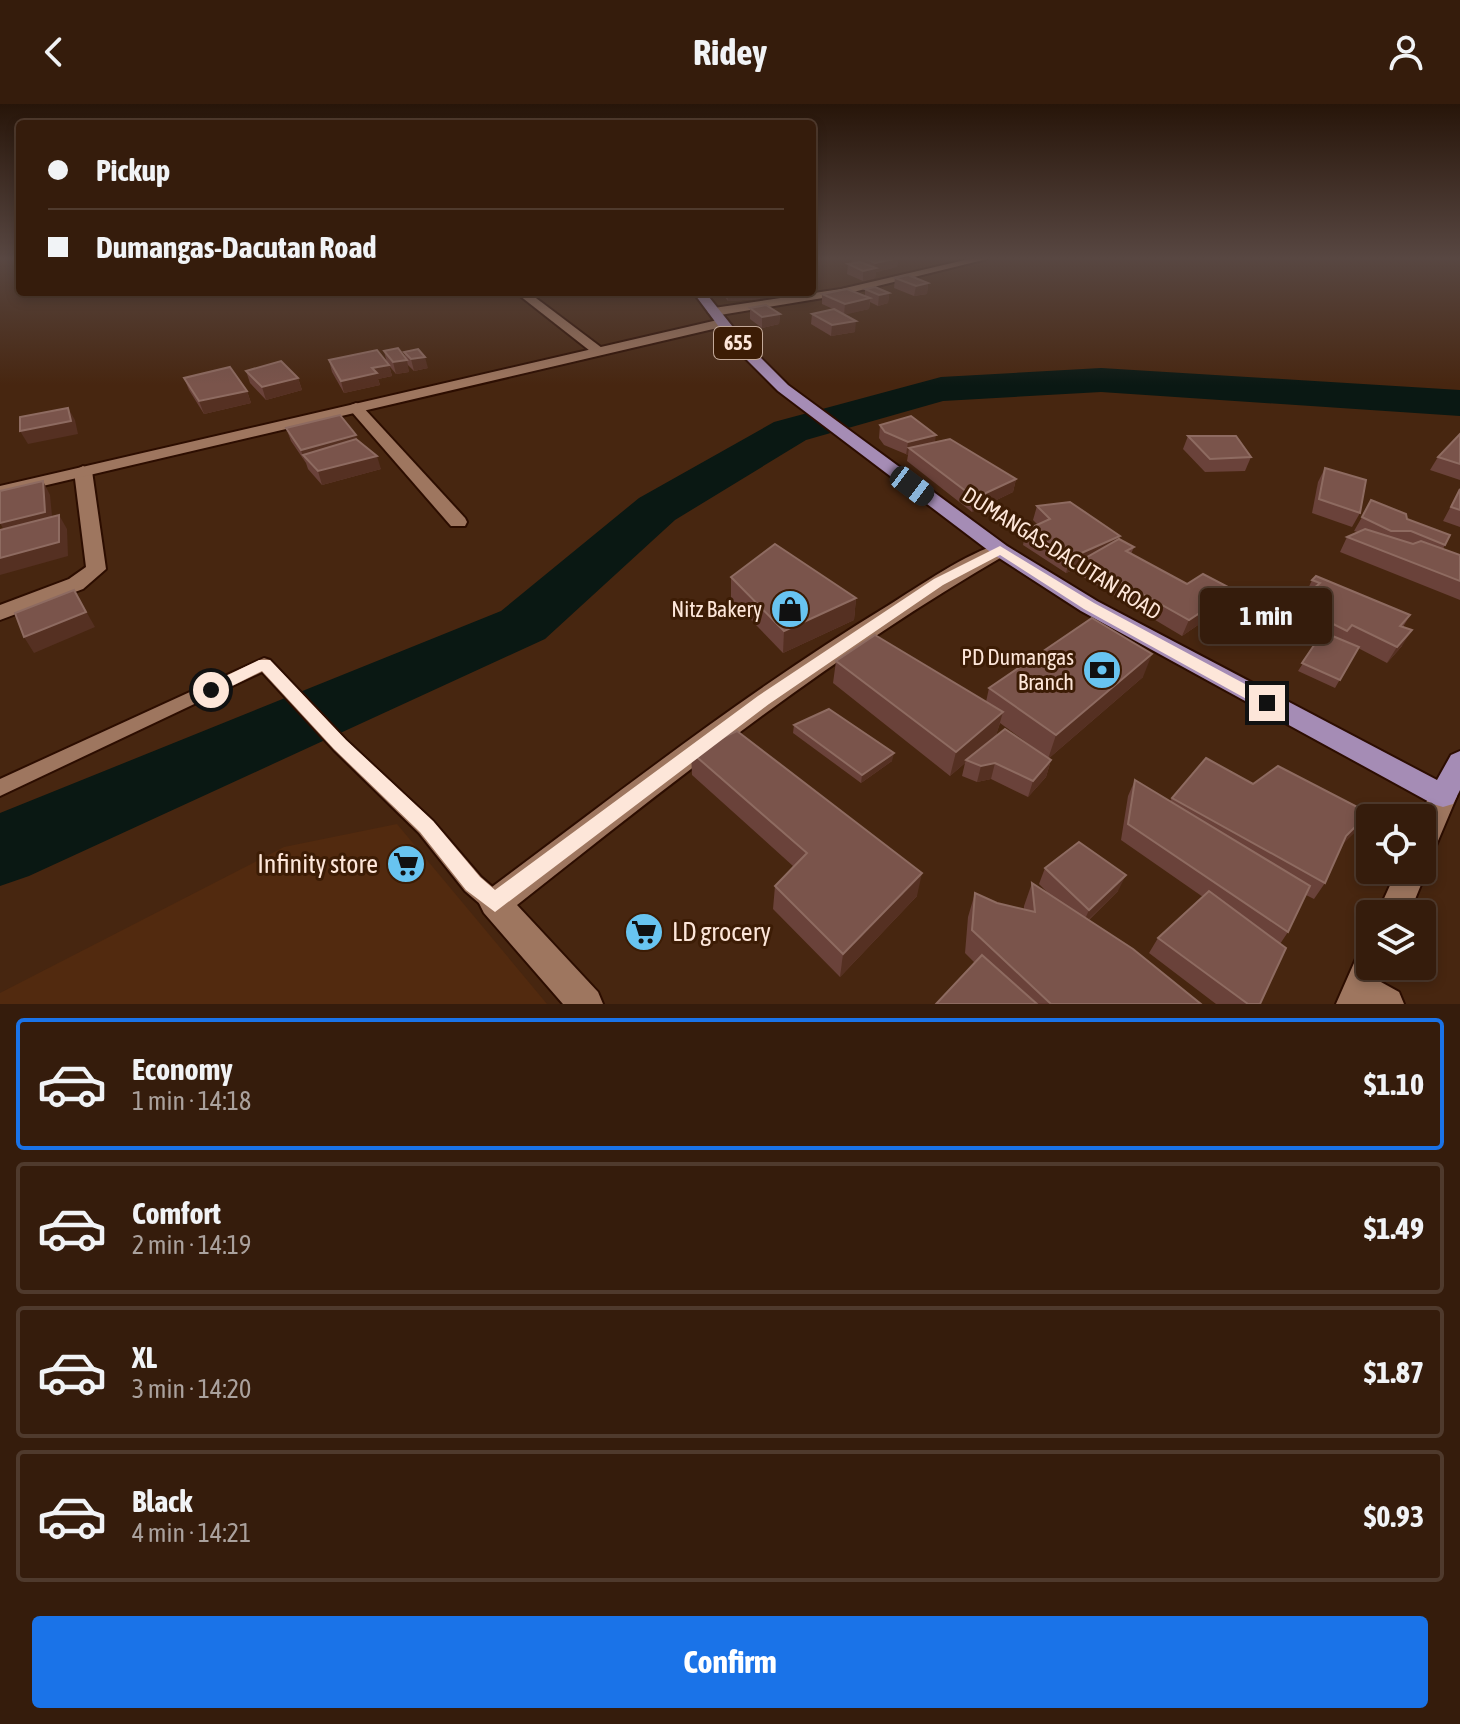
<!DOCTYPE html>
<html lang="en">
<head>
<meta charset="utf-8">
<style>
  body { margin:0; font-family:"Asap Condensed",sans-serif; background:#40291a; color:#f1f3f6; height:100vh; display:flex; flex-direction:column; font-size:30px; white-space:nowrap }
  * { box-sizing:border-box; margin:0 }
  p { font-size:26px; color:#aaa19d }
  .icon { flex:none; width:44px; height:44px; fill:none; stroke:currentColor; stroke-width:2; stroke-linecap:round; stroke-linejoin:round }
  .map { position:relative; height:900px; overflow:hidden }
  .panel { display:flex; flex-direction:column; background:#351c0c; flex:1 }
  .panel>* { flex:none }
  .guide { position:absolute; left:16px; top:16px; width:800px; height:176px; border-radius:8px; box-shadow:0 4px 12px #0003,0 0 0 2px #4f3a2d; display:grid; align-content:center; height:176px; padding:0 32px; background:#351c0c }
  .buttons { position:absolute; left:1356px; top:700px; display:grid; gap:16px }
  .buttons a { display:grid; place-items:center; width:80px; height:80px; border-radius:8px; background:#351c0c; box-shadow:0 4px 12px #0003,0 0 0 2px #4f3a2d; font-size:40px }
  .end { position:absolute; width:36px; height:36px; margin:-18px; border:10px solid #fde6d9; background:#111; box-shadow:0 0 0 4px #111 }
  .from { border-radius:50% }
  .bubble { position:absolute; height:56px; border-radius:8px; background:#351c0c; box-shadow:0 4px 12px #0003,0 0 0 2px #4f3a2d; font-size:26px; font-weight:700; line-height:56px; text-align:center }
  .car { position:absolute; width:24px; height:48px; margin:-24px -12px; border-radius:10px; box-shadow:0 0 6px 2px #0007; background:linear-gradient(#222 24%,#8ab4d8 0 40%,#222 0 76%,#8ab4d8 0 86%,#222 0) }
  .guide b { display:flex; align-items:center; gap:28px; height:76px; font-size:30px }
  .guide b+b { border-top:2px solid #4f3a2d }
  .guide i { width:20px; height:20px; background:#f1f3f6 }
  ul { padding:14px 0 0; list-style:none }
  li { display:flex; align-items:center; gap:24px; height:132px; margin:0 16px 12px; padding:0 16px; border:4px solid #4f3a2d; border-radius:8px }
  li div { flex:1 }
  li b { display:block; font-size:30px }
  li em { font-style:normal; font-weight:700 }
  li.current { border-color:#1a73e8 }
  li>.icon { width:72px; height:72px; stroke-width:1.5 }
  .cta { display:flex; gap:16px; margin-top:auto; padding:16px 32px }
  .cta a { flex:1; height:92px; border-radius:8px; background:#1a73e8; color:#fff; font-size:32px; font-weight:700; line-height:92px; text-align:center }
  header { display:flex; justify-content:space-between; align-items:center; height:104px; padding:0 32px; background:#351c0c; font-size:36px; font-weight:700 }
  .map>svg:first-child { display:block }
</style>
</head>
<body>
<header><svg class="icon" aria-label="back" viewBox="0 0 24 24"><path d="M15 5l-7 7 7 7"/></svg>Ridey<svg class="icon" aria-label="person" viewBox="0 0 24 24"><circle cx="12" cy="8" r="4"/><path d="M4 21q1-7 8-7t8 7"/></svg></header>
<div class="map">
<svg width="1460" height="900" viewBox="0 0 1460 900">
  <rect width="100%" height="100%" fill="#472610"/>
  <path fill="#522a0f" d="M397 720 547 900H0V889L284 743Z"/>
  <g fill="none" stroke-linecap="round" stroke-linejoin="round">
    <path fill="#0a1813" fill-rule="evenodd" d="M1101 264 1460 286V312L1101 288 943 297 806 336 675 416 545 535 29 772 0 782V709L501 507 639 394 774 318 941 273Z"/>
    <g stroke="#2c0d00" stroke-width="4">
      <path id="service" d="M264 554 270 556 346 636 433 717 481 773 503 792 506 799 503 806 495 809 487 806 465 787 419 729 334 646 262 568 0 692V675Z"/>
    </g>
    <g stroke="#2c0d00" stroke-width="4">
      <g id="minor">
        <path d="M969 155H987L841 191 714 212 708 208 714 204 841 185Z"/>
        <path d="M515 188H528L606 247 594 250Z"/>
        <path d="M356 299 361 301 465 414 467 418 465 422H451L351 307V301Z"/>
        <path d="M83 362 92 367 106 465 83 485 0 516V501L69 475 86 463 74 367Z"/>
        <path d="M1000 440 1010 446 1007 450C832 551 675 676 517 801L598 888 603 900H563L484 809 479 799 484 789C617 690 747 587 889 501 918 483 968 448 1000 440Z"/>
        <path d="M1361 867 1399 888 1404 900H1355L1349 896 1344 884 1349 872Z"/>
      </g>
    </g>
    <g stroke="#2c0d00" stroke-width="4">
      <g id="tertiary">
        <path d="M722 215 726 216V222L0 392V382Z"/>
        <path d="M1443 681 1453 684 1457 692 1432 751 1422 755V714H1419L1433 684Z"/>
        <path d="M1423 756 1427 766 1409 810H1377L1397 766H1422Z"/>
        <path d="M1370 846V862H1387L1371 900H1336L1358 850Z"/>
      </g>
    </g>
    <g stroke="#2c0d00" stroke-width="4">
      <path id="primary" d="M693 188H705L744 237 788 281 1007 442 1097 497 1437 676 1451 651 1460 647V686L1453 700 1443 703 1433 700 1081 507 993 450 778 287 734 243Z"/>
    </g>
    <use href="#service" fill="#9e765f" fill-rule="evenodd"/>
    <use href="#minor" fill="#9e765f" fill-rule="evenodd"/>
    <use href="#tertiary" fill="#9e765f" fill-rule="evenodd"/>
    <use href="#primary" fill="#a58cb5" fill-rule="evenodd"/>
  </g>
  <g fill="#6a423a" fill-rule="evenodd">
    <path d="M852 155H898L897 163 876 168 875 174 863 177 847 170 848 160 855 159 852 158Z"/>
    <path d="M895 174 928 179 927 190 914 192 894 184Z"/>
    <path d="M865 185 889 189 888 199 878 202 870 198 869 205 845 210 855 228 831 232 811 220 812 210 833 205 822 200V190L865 192Z"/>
    <path d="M721 188H760V195L728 197Z"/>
    <path d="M750 204 780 210 779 220 762 224 750 215Z"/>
    <path d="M384 247 406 255 404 248 428 264 414 267 407 260 409 268 396 270 387 259Z"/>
    <path d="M329 256 389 261 392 272 378 275 380 281 344 289 332 268Z"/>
    <path d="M246 267 298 274 302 286 266 296 250 279Z"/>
    <path d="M184 274 247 287 251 299 204 310 189 286Z"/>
    <path d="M880 321 935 338 1016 375 1013 388 972 408 907 357 908 351 884 341 879 334Z"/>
    <path d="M286 324 357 336 381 365 322 381 308 365 306 359 291 337Z"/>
    <path d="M1460 330V376L1430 366 1438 353Z"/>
    <path d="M1188 332 1251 353 1245 367 1205 368 1183 345Z"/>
    <path d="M1325 364 1360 409 1352 423 1312 409 1318 378Z"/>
    <path d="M1460 385V423L1443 417Z"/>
    <path d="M1037 402 1120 432 1119 435 1134 443 1131 450 1187 480 1234 486 1227 501 1182 532 1078 470 1080 463 1066 469 1023 441 1026 426 1038 421 1033 416Z"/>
    <path d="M1362 413 1407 415 1450 431 1443 445 1460 451V496L1340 448 1347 433 1357 428 1354 427Z"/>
    <path d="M731 473 856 494 854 516 783 549 731 495Z"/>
    <path d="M1312 476 1410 511 1403 523 1402 542 1387 559 1358 544 1335 584 1298 567 1320 533 1311 529 1314 523 1301 517 1304 512 1296 508 1306 491H1305Z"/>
    <path d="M836 557 986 598 989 584 1143 573 1048 655 1051 656 1046 673 1028 693 991 675 977 678 962 672 965 659 950 672 833 579ZM1000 619 1041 649 996 631Z"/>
    <path d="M794 621 892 657 861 679 793 629Z"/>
    <path d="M691 648 917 792 840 873 773 805 775 782 793 762 692 671Z"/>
    <path d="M1135 676 1170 697 1172 694 1253 680 1369 709 1357 726 1342 740 1325 779 1314 795 1306 791 1288 828 1280 840 1260 900H1216L1149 849 1158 834 1203 793 1121 736 1128 692Z"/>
    <path d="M1045 764 1118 787 1089 816 1201 900H936L975 859 965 849 968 813 975 789 997 799 1024 806V802L1032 779 1047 788 1039 780Z"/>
  </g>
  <g fill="#553022">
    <path d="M894 155H898L897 163 876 168 875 174 863 177V167L874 165 875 159Z"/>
    <path d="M928 179 927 190 914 192 916 182Z"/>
    <path d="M727 188H760V195L728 197Z"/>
    <path d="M889 189 888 199 878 202 879 191Z"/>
    <path d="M870 194 869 205 844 211 845 200Z"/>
    <path d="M780 210 779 220 762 224V213Z"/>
    <path d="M856 217 855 228 831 232 832 221Z"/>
    <path d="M425 253 428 264 414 267 411 255Z"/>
    <path d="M407 256 409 268 396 270 393 258Z"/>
    <path d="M389 261 392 272 378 275 380 281 344 289 341 277 372 264Z"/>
    <path d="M298 274 302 286 266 296 262 283Z"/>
    <path d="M247 287 251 299 204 310 199 297Z"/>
    <path d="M68 304 75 316 78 330 28 340 20 327Z"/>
    <path d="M356 331 360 344 303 351 305 359 301 346Z"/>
    <path d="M936 331 934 344H909L908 351H906L908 338Z"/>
    <path d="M377 352 381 365 322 381 318 367Z"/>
    <path d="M1016 375 1013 388 972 408 975 394Z"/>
    <path d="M43 377 50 391 53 422 8 434 0 419Z"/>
    <path d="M59 411 67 425 68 452 0 471V454Z"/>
    <path d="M1120 432 1115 447 1082 456 1080 463 1066 469 1070 454Z"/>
    <path d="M74 486 95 523 34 549 24 533Z"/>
    <path d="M1234 486 1227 501 1182 532 1189 516Z"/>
    <path d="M856 494 854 516 783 549 784 527Z"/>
    <path d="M1412 526 1402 542 1387 559 1397 543Z"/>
    <path d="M1152 550 1143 573 1048 655 1056 631Z"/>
    <path d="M1003 608 996 632 966 656 965 659 950 672 956 648Z"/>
    <path d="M894 649 892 657 861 679 862 671Z"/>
    <path d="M1051 656 1046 673 1028 693 1033 677Z"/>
    <path d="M995 659 991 675 977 678 981 662Z"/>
    <path d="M1369 709 1357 726 1335 748 1346 732Z"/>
    <path d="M922 769 917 792 840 873 843 850Z"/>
    <path d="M1126 771 1118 787 1082 822 1089 806Z"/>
  </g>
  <g fill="#7a544b" stroke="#8e6b61" stroke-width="2">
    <path d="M867 155H894L875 159Z"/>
    <path d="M860 158 876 164 863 167 848 160Z"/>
    <path d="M908 171 928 179 916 182 895 174Z"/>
    <path d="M875 183 889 189 879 191 865 185Z"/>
    <path d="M847 185 870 194 845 200 822 190Z"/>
    <path d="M766 201 780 210 762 213 750 204Z"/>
    <path d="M834 205 856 217 832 221 812 210Z"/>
    <path d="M398 244 407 256 393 258 384 247Z"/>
    <path d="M418 245 425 253 411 255 404 248Z"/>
    <path d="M377 246 389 261 372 264 377 269 341 277 329 256Z"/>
    <path d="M281 257 298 274 262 283 246 267Z"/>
    <path d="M230 263 247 287 199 297 184 274Z"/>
    <path d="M68 304 71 317 20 327V313Z"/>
    <path d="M340 311 356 331 301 346 286 324Z"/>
    <path d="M911 312 936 331 908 338 885 328 880 321Z"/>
    <path d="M1460 330V360L1438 353Z"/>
    <path d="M1188 332H1236L1251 353 1210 355Z"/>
    <path d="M356 335 377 352 318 367 303 351Z"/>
    <path d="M950 335 1016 375 975 394 909 344Z"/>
    <path d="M1325 364 1366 376 1360 409 1319 395Z"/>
    <path d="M43 377 45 408 0 419V387Z"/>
    <path d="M1460 385V406L1451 403Z"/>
    <path d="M1371 396 1406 410 1407 415 1450 431 1445 441 1411 427H1391L1362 413Z"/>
    <path d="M1070 398 1120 432 1070 454 1026 426 1050 415 1037 402Z"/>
    <path d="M59 411V438L0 454V426Z"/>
    <path d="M1365 425 1413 440 1421 437 1460 451V477L1347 433Z"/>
    <path d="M1119 435 1134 443 1126 447 1187 480 1203 470 1234 486 1189 516 1082 456Z"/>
    <path d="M775 440 856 494 784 527 731 473Z"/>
    <path d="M1316 472 1410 511 1400 522 1412 526 1397 543 1352 521 1347 527 1319 513 1323 509 1309 502 1314 497 1304 493 1320 479 1312 476Z"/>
    <path d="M74 486 86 508 24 533 15 509Z"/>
    <path d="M1092 514 1152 550 1056 631 989 584Z"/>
    <path d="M1323 528 1359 543 1340 576 1302 559Z"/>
    <path d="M875 531 1003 608 956 648 836 557Z"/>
    <path d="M829 605 894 649 862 671 794 621Z"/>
    <path d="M1005 625 1051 656 1033 677 995 659 981 662 966 656Z"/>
    <path d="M737 627 922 769 843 850 775 782 807 749 691 648Z"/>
    <path d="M1206 654 1253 680 1278 662 1369 709 1346 732 1325 779 1172 694Z"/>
    <path d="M1135 676 1310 782 1288 828 1128 720Z"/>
    <path d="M1079 738 1126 771 1089 806 1045 764Z"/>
    <path d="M1032 779 1133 845 1201 900H1051L972 826 975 789 997 799 1035 808Z"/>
    <path d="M1209 787 1286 844 1260 900H1248L1158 834Z"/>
    <path d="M982 851 1037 900H936Z"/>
  </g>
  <linearGradient id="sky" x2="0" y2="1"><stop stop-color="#271509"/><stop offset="0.55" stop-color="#584742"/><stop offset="1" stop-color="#584742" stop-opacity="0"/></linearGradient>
  <rect width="1460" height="281" fill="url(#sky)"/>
  <path fill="#fde6d9" d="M1000 442 1094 499 1273 595V603H1261L1084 505 1000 451 943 481 769 600 495 808 466 786 420 728 334 645 262 567 216 590 211 592 203 586 205 582 259 556H270L346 636 433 717 480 773 495 786 758 592 934 475Z"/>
  <defs>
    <g id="shop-disc" transform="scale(2)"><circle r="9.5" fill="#68c4f0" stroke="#3c1c05"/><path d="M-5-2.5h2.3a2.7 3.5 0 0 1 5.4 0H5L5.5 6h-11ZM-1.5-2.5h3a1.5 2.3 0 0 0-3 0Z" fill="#111"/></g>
    <g id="bank-disc" transform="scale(2)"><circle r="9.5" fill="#68c4f0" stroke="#3c1c05"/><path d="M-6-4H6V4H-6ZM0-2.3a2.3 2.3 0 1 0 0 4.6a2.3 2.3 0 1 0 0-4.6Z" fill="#111"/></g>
    <g id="supermarket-disc" transform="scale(2)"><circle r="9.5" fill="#68c4f0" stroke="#3c1c05"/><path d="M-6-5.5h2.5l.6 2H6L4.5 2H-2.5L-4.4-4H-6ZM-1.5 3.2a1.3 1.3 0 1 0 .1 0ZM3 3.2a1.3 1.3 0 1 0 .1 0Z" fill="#111"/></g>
  </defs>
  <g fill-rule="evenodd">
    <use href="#shop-disc" x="790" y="505"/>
    <use href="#bank-disc" x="1102" y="566"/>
    <use href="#supermarket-disc" x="406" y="760"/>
    <use href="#supermarket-disc" x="644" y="828"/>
  </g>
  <g text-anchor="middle" stroke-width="6" stroke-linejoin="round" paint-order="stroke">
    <rect fill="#3c1c05" stroke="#c3a999" stroke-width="2" x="714" y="223" width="48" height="32" rx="6"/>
    <g font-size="20" font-weight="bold" fill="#fde6d9">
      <text x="738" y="246">655</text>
    </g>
    <g font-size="22" fill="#fde6d9" stroke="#3c1c05">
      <text transform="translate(1062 449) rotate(32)" y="8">DUMANGAS-DACUTAN ROAD</text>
    </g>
    <g font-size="22" fill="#fde6d9" stroke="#3c1c05" text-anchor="end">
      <text x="762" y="513">Nitz Bakery</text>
      <text x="1074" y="561">PD Dumangas<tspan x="1074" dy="25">Branch</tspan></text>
    </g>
    <g font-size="26" fill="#fde6d9" stroke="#3c1c05" text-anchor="end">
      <text x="378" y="769">Infinity store</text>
      <text x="672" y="837" text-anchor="start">LD grocery</text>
    </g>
  </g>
</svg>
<div class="buttons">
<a><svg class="icon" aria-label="locate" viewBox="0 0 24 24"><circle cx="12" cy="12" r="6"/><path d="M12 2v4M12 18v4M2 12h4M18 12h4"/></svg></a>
<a><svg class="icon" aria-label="layers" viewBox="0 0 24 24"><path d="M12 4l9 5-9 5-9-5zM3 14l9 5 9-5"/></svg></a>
</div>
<i class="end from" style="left:211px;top:586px"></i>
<i class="end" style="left:1267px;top:599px"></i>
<div class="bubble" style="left:1200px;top:484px;width:132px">1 min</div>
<i class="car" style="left:912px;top:382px;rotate:127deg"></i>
<div class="guide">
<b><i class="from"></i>Pickup</b>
<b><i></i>Dumangas-Dacutan Road</b>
</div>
</div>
<section class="panel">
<ul>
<li class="current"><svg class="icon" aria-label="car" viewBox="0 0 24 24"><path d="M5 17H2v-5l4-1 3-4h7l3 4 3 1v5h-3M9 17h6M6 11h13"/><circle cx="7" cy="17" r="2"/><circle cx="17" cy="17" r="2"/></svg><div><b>Economy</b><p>1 min · 14:18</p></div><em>$1.10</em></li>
<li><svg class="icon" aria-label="car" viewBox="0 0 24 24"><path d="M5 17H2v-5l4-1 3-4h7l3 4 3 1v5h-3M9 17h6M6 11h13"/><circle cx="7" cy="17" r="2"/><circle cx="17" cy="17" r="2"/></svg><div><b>Comfort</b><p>2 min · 14:19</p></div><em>$1.49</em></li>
<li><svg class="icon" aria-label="car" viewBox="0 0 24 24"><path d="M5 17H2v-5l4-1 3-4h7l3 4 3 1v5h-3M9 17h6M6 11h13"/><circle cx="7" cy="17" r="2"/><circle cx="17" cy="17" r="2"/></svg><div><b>XL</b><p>3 min · 14:20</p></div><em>$1.87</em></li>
<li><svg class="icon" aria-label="car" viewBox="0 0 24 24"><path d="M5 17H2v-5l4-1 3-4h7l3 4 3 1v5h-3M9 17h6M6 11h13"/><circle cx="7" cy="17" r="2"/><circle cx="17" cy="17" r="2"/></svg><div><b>Black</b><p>4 min · 14:21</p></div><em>$0.93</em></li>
</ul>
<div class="cta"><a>Confirm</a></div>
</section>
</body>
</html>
